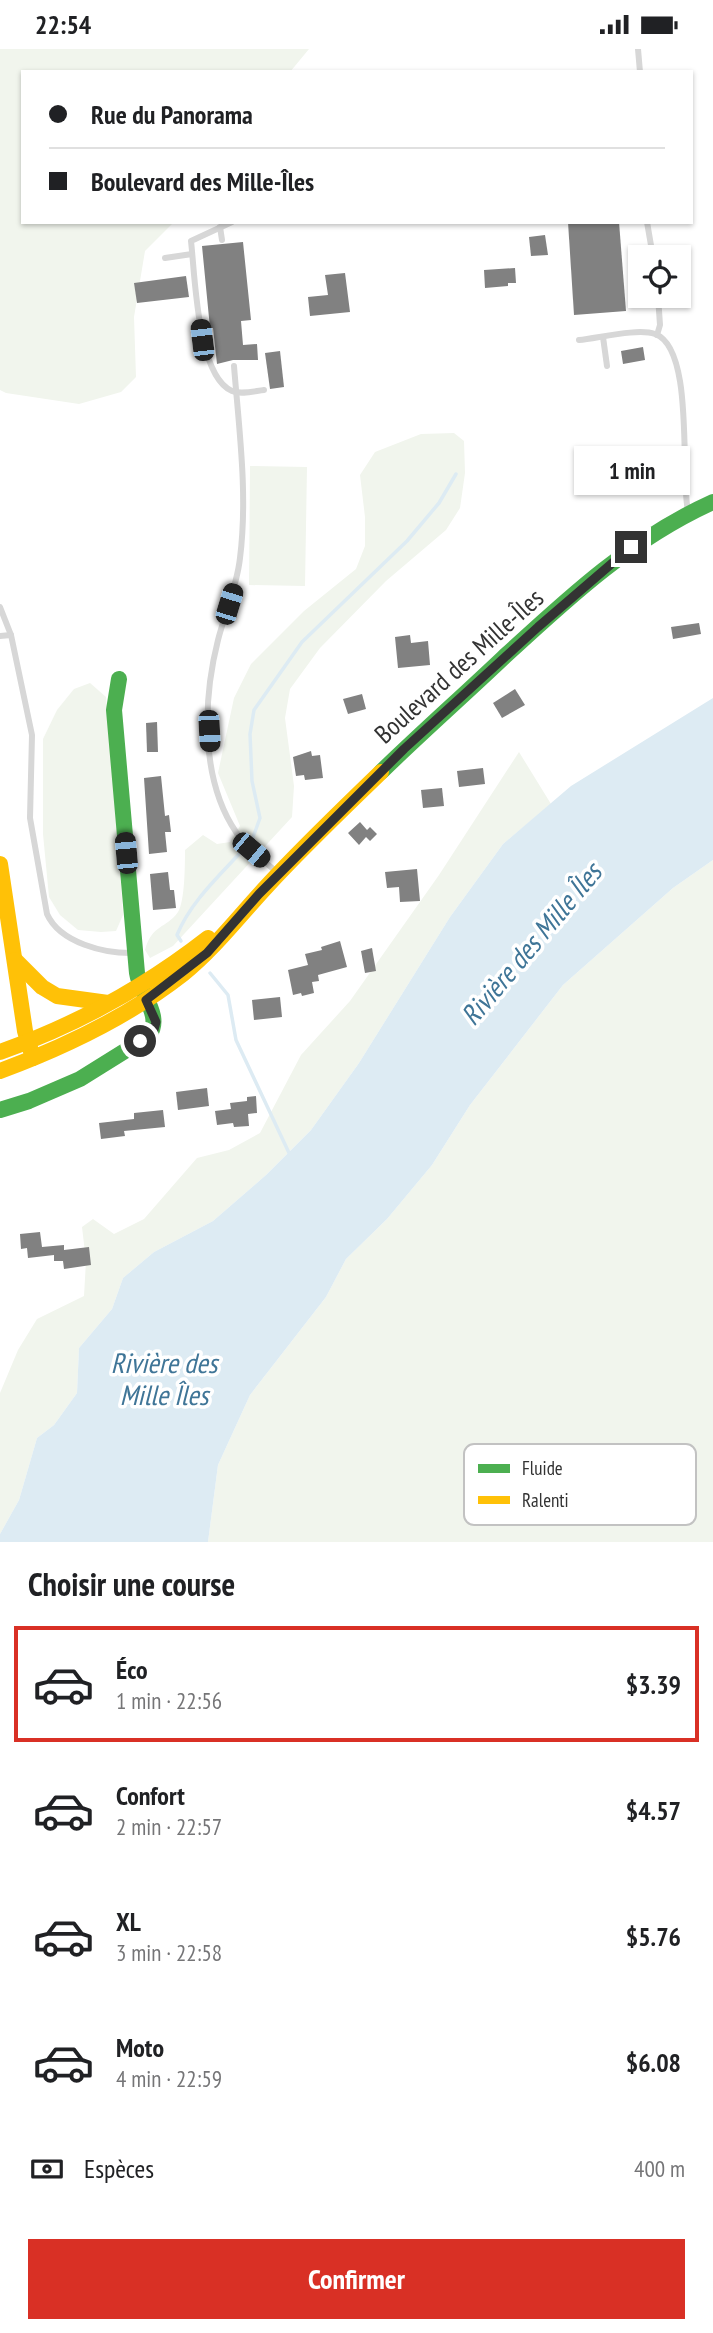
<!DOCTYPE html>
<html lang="fr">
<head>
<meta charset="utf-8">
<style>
  body { margin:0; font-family:"PT Sans Narrow",sans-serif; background:#f2f2f2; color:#202124; height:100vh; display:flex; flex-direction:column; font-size:26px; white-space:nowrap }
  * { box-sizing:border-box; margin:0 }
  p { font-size:23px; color:#757577 }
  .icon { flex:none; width:38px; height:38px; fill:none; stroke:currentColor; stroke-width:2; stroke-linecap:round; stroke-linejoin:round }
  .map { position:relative; height:1493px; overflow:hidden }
  .drawer { display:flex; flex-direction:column; background:#fff; flex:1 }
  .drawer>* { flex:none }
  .top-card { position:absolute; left:21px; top:21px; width:672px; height:154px; border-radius:0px; box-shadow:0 2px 5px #0004; display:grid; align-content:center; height:154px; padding:0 28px; background:#fff }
  .fabs { position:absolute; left:628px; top:196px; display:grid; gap:14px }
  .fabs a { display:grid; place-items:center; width:63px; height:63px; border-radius:0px; background:#fff; box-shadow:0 2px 5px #0004; font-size:35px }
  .end { position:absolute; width:32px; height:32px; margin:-16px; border:9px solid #333; background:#fff; box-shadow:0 0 0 4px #fff }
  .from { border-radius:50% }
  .bubble { position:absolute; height:49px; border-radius:0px; background:#fff; box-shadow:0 2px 5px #0004; font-size:23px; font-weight:600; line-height:49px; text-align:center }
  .car { position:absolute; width:21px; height:42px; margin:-21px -10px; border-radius:9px; box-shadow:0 0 5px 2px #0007; background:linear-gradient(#222 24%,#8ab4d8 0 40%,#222 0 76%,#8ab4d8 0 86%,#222 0) }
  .top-card b { display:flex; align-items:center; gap:24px; height:66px; font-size:26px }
  .top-card b+b { border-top:2px solid #e0e0e0 }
  .top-card i { width:18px; height:18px; background:#202124 }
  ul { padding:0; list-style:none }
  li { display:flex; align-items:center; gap:21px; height:116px; margin:0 14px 10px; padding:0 14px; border:4px solid transparent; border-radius:0px }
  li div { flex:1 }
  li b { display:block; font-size:26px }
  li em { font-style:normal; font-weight:600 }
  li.on { border-color:#d93025 }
  li>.icon { width:63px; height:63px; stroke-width:1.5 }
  h2 { padding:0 28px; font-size:32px; line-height:84px }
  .pay { display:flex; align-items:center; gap:18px; height:77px; padding:0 28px; font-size:26px }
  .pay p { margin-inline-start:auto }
  .action { display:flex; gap:14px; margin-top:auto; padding:14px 28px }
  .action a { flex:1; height:80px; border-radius:0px; background:#d93025; color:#fff; font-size:28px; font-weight:600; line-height:80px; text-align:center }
  .status { display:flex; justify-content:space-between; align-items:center; height:49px; padding:0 35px; background:#fff; direction:ltr }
  .status svg { height:19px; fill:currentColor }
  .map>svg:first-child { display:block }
</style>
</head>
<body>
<div class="status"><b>22:54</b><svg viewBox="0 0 49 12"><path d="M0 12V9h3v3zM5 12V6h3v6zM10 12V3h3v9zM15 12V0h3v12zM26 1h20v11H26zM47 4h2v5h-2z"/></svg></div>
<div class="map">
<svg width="713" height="1493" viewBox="0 0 713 1493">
  <rect width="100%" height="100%" fill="#fff"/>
  <g fill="#f1f5ed">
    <path d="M0 0H309L290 23H23V173H174L145 202 134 268 136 328 121 343 79 355 6 344 0 341Z"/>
    <path d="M454 384 464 392 465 424 460 459 446 481 386 532 320 599 290 640 285 669 294 737 292 768 173 897 150 909 145 901C152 875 166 880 178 863 185 852 185 815 185 801L203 786 217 795 230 793 240 777 218 724 234 649 251 615 304 562 356 520 365 497V468L360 426 375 403 421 385Z"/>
    <path d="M250 417 307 418 305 537 249 536Z"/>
    <path d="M90 634 106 648 114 731 123 866 116 882 101 883 78 881 60 866 49 848 43 785V690L57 661 74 640Z"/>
    <path d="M519 703 551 755 503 795 450 868 359 1014 311 1081 266 1126 213 1172 154 1203 123 1229 112 1260 79 1299 77 1344 54 1376 37 1389 19 1451 0 1485V1344L18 1301 37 1270 84 1247 86 1212 82 1178 93 1170 114 1185 144 1170 197 1109 229 1101 260 1084 301 1006 350 952 439 826Z"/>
    <path d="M713 811V1493H208L218 1416 250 1346 326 1248 346 1210 387 1170 432 1116 470 1056 563 936 673 839Z"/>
  </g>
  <path fill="#ddebf3" d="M713 649V811L673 839 563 936 470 1056 432 1116 387 1170 346 1210 326 1248 250 1346 218 1416 208 1493H0V1485L19 1451 37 1389 54 1376 77 1344 79 1299 112 1260 123 1229 154 1203 213 1172 266 1126 311 1081 359 1014 450 868 503 795 571 737Z"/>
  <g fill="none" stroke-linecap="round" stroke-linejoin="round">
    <g stroke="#ddebf3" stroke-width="3.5">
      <path d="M252 791 260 769 252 732 250 685 254 661 302 593 407 492 439 454 456 425"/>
      <path d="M181 892 177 886C190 854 217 829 240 804"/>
      <path d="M210 924 228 946 236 991 290 1106"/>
    </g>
  </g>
  <g fill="#818181">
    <path d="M568 173H619L626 262 574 266Z"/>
    <path d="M545 186 548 206 531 207 529 188Z"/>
    <path d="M243 193 251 271 241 272 243 296 257 295 258 311H233L217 315 213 279H210L202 197Z"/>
    <path d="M515 219 516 234H508V237L485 239 484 221Z"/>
    <path d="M345 224 350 263 310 267 308 248 328 246 325 226Z"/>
    <path d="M186 227 189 248 137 254 134 234Z"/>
    <path d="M643 298 645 311 623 315 621 302Z"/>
    <path d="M280 302 284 338 270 340 265 304Z"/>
    <path d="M699 574 701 585 673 590 671 578Z"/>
    <path d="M410 586 411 594 428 592 430 616 398 619 395 588Z"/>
    <path d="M515 640 525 656 502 669 493 654Z"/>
    <path d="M362 645 366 660 348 665 343 650Z"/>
    <path d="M157 673 158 703H147L146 674Z"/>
    <path d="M311 702 312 707 320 706 323 729 305 731 304 726 296 727 293 708Z"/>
    <path d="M483 719 485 735 459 738 457 722Z"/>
    <path d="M161 727 165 767 169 766 171 783H165L167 803 149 805 144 729Z"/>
    <path d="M442 739 444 757 423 759 421 741Z"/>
    <path d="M360 773 367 781 370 778 377 785 370 792 366 788 359 796 348 784Z"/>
    <path d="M417 820 420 852 400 853 399 838 387 839 385 823Z"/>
    <path d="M168 823 170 841H174L176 859 153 861 150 825Z"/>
    <path d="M340 892 347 918 318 926 319 932 312 933 314 944 302 947 301 944 293 946 288 921 308 916 305 905 322 901 321 898Z"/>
    <path d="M372 899 376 922 365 924 361 902Z"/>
    <path d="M280 948 282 968 254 971 252 951Z"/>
    <path d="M207 1039 209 1057 178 1061 176 1043Z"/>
    <path d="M256 1047 257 1064 248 1065 249 1077 234 1078 233 1074 217 1076 215 1062 231 1060 230 1054 247 1052V1048Z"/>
    <path d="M163 1061 165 1078 124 1082 125 1087 101 1090 99 1074 134 1070V1064Z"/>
    <path d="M40 1183 42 1198 64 1196V1201L89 1198 91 1216 64 1220 63 1212H54V1206L28 1209 27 1199 21 1200 20 1185Z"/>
  </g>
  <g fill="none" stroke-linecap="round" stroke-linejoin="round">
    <g stroke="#d7d7d7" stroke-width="6">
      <path d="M638 0 640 23"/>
      <path d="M232 173 191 192C195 226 197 327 232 342 241 346 255 342 264 341"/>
      <path d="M647 173 653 208"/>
      <path d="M220 178 222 191"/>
      <path d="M165 209 192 205"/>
      <path d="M657 286 660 276 658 247"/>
      <path d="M603 288 607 317"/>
      <path d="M579 291C599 289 638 279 655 285 695 299 680 428 688 462"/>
      <path d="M234 317C239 380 248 446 240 509 237 537 225 564 218 591 203 650 200 730 236 783 247 799 263 811 278 824"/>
      <path d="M0 558 11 586 32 686 30 769 47 865C60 894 105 905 135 904"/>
      <path d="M0 587 11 586"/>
    </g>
    <g stroke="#4caf50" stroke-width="16">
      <path d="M381 723C421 684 463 647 503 609 568 549 631 490 713 453"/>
      <path d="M0 1061 29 1052 80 1030 149 987C163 966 140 946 137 924L114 661 119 630"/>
    </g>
    <g stroke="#ffc107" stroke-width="16">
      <path d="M0 815 25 982 33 1009"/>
      <path d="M15 911 42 938 57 947 108 954"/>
      <path d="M0 1003C76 976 144 939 208 889"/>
      <path d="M0 1022C65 998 128 968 183 925 215 899 240 866 268 836 304 797 343 760 381 723"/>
    </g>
  </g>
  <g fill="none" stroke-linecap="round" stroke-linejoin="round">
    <path stroke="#333" stroke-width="9" d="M140 992 153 984 156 973 146 951 207 904 259 845 404 700 538 578 631 498"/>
  </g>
  <g text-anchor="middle" stroke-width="7" stroke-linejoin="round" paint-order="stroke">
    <g font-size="26" fill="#333" stroke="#fff">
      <text transform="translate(459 617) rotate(-42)" y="9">Boulevard des Mille-Îles</text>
    </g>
    <g font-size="28" font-style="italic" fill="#3f7597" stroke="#fff">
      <text transform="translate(531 895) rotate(-50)" y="10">Rivière des Mille Îles</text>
      <text x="164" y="1324">Rivière des<tspan x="164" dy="32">Mille Îles</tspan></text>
    </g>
  </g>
  <rect x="464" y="1395" width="232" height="81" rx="10" fill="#fff" stroke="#c2c2c2" stroke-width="2"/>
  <rect x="478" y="1415" width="32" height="9" fill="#4caf50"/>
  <rect x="478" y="1447" width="32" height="8" fill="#ffc107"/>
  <g font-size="19" fill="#333">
    <text x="522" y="1426">Fluide</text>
    <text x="522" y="1458">Ralenti</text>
  </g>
</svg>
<div class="fabs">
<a><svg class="icon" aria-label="locate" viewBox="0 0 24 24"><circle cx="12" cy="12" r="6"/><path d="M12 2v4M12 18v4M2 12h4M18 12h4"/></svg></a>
</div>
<i class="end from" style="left:140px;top:992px"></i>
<i class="end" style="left:631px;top:498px"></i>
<div class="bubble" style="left:574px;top:397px;width:116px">1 min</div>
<i class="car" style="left:202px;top:291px;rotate:353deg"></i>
<i class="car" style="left:229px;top:555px;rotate:17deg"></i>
<i class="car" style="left:209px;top:682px;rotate:177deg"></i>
<i class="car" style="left:251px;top:801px;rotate:130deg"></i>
<i class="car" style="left:126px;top:804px;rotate:355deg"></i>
<div class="top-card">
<b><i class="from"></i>Rue du Panorama</b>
<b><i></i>Boulevard des Mille-Îles</b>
</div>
</div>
<section class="drawer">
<h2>Choisir une course</h2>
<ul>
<li class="on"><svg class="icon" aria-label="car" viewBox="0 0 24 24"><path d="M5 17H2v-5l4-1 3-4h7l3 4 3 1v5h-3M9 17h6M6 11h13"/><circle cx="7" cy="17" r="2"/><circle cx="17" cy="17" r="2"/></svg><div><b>Éco</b><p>1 min · 22:56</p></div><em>$3.39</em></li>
<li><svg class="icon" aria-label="car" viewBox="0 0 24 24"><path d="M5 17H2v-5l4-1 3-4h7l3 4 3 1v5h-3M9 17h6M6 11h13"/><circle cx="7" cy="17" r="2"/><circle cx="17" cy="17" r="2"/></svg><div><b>Confort</b><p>2 min · 22:57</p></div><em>$4.57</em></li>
<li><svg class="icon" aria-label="car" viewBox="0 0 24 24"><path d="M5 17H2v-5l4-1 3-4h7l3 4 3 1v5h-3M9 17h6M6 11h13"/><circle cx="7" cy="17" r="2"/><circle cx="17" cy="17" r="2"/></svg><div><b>XL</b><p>3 min · 22:58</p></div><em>$5.76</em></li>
<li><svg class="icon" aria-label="car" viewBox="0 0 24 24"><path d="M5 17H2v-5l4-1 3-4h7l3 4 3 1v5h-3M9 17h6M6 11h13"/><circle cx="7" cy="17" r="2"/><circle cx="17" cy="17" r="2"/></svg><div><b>Moto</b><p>4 min · 22:59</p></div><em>$6.08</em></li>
</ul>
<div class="pay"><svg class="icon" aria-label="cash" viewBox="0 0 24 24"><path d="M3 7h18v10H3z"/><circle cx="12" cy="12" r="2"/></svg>Espèces<p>400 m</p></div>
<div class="action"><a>Confirmer</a></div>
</section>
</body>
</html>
